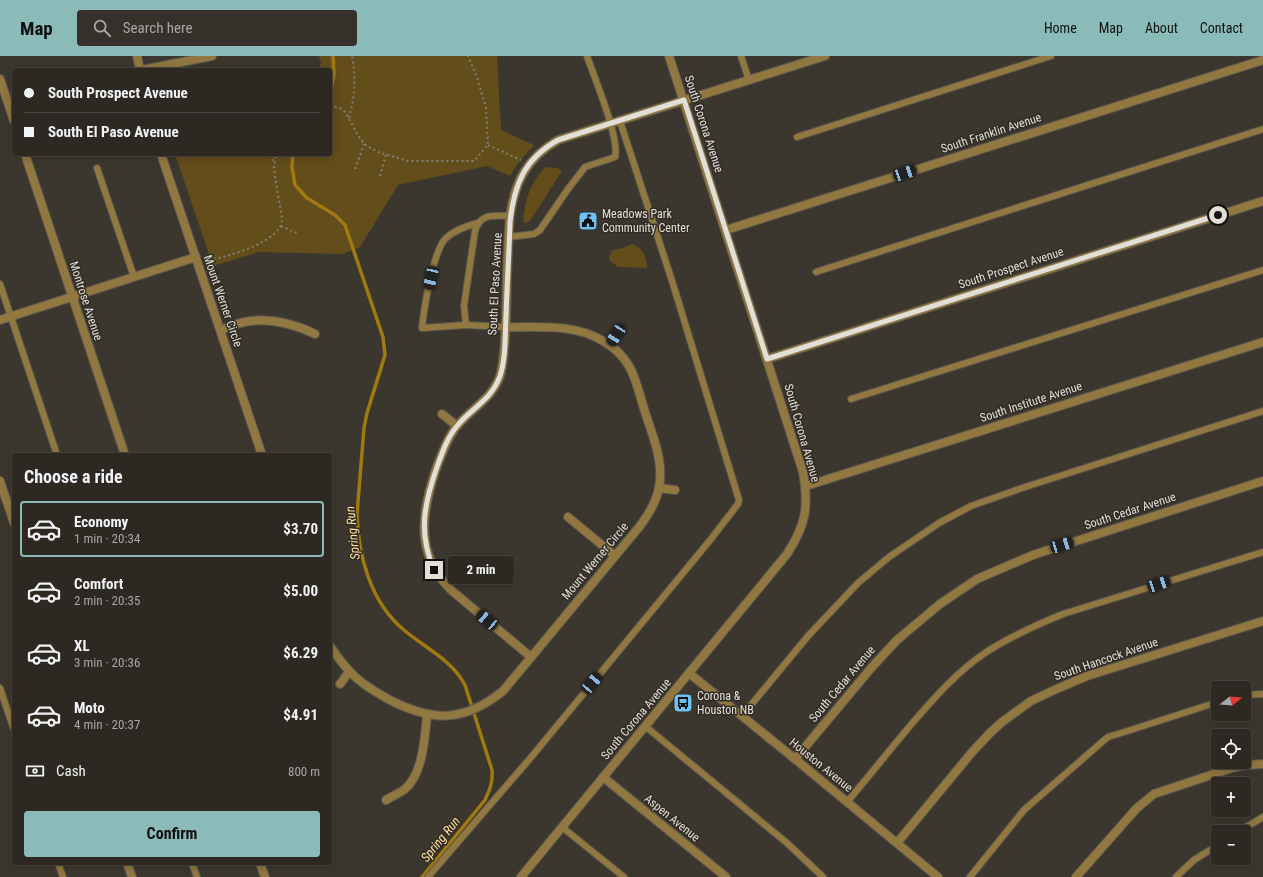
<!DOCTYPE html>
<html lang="en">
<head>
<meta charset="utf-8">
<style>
  body { margin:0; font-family:"Roboto Condensed",sans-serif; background:#35312a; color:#f1f3f6; height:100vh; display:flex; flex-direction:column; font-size:15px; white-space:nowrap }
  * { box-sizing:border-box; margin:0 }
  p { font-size:13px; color:#a7a6a5 }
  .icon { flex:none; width:22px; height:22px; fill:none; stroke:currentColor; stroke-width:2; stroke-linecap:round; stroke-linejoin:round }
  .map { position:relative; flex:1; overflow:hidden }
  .side { position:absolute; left:12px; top:397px; width:320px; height:412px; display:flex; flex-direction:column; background:#2d2922; border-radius:4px; box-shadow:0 2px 10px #0003,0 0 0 1px #484540 }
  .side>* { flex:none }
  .banner { position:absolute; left:12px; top:12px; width:320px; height:88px; border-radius:4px; box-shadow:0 2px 10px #0003,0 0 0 1px #484540; display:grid; align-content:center; height:88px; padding:0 12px; background:#2d2922 }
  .needle { width:26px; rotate:73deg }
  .buttons { position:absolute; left:1211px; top:625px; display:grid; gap:8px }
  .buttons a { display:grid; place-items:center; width:40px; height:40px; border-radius:4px; background:#2d2922; box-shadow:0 2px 10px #0003,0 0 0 1px #484540; font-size:20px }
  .end { position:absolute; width:18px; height:18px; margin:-9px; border:5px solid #e2dfd9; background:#111; box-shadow:0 0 0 2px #111 }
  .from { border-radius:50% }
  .bubble { position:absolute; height:28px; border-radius:4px; background:#2d2922; box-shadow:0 2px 10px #0003,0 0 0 1px #484540; font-size:13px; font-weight:700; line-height:28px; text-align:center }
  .car { position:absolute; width:12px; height:24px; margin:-12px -6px; border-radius:5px; box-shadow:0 0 3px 1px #0007; background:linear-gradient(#222 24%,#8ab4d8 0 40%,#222 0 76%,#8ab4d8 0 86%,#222 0) }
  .banner b { display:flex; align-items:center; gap:14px; height:38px; font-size:15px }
  .banner b+b { border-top:1px solid #484540 }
  .banner i { width:10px; height:10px; background:#f1f3f6 }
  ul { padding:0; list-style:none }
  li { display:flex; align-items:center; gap:12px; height:56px; margin:0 8px 6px; padding:0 4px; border:2px solid transparent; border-radius:4px }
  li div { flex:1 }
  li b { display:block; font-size:15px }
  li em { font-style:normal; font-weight:700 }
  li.selected { border-color:#8bbbb9 }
  li>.icon { width:36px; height:36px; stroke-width:1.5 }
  h2 { padding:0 12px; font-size:18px; line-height:48px }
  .pay { display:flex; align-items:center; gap:10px; height:44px; padding:0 12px; font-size:15px }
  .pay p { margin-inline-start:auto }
  .cta { display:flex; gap:8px; margin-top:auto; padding:8px 12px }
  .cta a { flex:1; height:46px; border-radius:4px; background:#8bbbb9; color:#111; font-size:16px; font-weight:700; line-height:46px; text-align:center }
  header { display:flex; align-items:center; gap:24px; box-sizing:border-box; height:56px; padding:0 20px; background:#8bbbb9; color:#111 }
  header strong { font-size:19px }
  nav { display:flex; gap:22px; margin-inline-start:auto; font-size:14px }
  .search { width:280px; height:36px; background:#35312a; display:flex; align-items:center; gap:10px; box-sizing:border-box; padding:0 14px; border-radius:4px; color:#a7a6a5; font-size:15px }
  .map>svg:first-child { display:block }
</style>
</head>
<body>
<header>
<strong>Map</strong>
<div class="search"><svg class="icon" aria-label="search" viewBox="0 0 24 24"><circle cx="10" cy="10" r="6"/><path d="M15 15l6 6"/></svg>Search here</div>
<nav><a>Home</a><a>Map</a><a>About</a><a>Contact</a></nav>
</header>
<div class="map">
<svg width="1263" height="821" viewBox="0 0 1263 821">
  <rect width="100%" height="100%" fill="#3c372e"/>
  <g fill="#634d1b">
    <path d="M319 0H497L501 74 534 89 518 107 510 120 487 110 398 129 360 191 343 198 259 196 213 210 175 98H330V14H319L321 7Z"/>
    <path d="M545 111 557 112 562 115 530 165 525 167 523 165C526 140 529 131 545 111Z"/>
    <path d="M632 188C644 192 646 201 647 212L618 211 609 204V201L613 194 623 192Z"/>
  </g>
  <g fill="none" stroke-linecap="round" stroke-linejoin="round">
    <g stroke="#a07a10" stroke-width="3.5">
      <path d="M330 37 334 19 333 0"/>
      <path d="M293 98 292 111 295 129 307 142 335 159 345 169 383 281 385 299 367 357 364 372 357 458C358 500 371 547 404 574 425 592 452 604 465 629L492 714C493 726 490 733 485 744L422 821"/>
    </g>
    <g stroke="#5a554d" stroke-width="8">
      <g id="service">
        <path d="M741 0 749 24"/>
        <path d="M797 81 1051 0"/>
        <path d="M97 112 134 221"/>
        <path d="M509 181 534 178 540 174 568 133 585 111 615 101C620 82 594 21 587 0"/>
        <path d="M816 216 1263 73"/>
        <path d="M0 228 57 399"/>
        <path d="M466 269 422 272C424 252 433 197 445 183 454 174 466 170 478 167"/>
        <path d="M506 271 466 269 464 250 475 175C481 156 494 160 510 160"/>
        <path d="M851 343 1263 214"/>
        <path d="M0 632 14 674"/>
        <path d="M1244 639 1263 638"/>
        <path d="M742 660 808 580 858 527 889 501 939 467 971 450 1022 432 1263 355"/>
        <path d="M645 670 787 787 823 821"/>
        <path d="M847 746C870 719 892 691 915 664 936 640 958 615 985 597 1009 581 1036 569 1063 558L1263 496"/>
        <path d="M562 771 624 821"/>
        <path d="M1238 776 1263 761"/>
        <path d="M58 807 63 821"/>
        <path d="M192 807 197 821"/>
        <path d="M428 821 533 699 711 483 738 448 739 444 673 228 620 65"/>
        <path d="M970 821 1024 754 1102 686 1108 681 1118 678 1218 646"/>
        <path d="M1176 821 1194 804 1218 789"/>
      </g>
    </g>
    <g stroke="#5a554d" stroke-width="10">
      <g id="minor">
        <path d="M137 0 140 14"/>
        <path d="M142 14 212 0"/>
        <path d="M0 23 14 65"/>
        <path d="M25 98 125 399"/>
        <path d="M161 98 262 399"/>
        <path d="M726 174 1263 4"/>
        <path d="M0 264 196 201"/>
        <path d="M221 274C230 270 241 266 251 265 271 262 297 269 315 278"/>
        <path d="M609 289 616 279"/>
        <path d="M767 303 1263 145"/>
        <path d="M442 358 457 370"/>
        <path d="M0 425 14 467"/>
        <path d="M806 430 1263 286"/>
        <path d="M659 432 675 434"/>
        <path d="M568 461 614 499"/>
        <path d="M330 590C348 617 359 627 388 643 432 666 463 667 503 635L640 470C650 456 659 442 660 424 662 401 652 378 645 356 640 341 637 324 629 310 623 300 614 291 603 285 574 267 538 272 506 271"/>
        <path d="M531 601 451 534C415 498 421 458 436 413 442 398 447 382 457 370 472 352 492 343 500 320 505 302 505 282 506 263 507 229 507 194 510 160 515 125 527 102 558 84L825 0"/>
        <path d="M689 617 795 703 938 821"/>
        <path d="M340 628 349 616"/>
        <path d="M795 703 872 611 897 584 940 548 977 523 1033 499 1263 425"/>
        <path d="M603 721 726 821"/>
        <path d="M386 744C392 740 400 737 405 733 423 718 425 680 427 659"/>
        <path d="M897 787 973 695 990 677 1002 666 1031 645 1052 635 1087 620 1263 565"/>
        <path d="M127 807 132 821"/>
        <path d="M260 807 265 821"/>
        <path d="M521 821 787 498C806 469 809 451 803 416L669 0"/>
        <path d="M1076 821 1137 752 1154 738 1235 711 1247 709 1263 708"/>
      </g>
    </g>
    <g stroke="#837f77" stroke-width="2" stroke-dasharray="2 3" stroke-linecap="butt">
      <path d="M330 49 342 53 346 57 360 83 367 90 378 96 408 105H474L488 89 486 52 477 21 468 0"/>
      <path d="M349 62C355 41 356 21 352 0"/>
      <path d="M488 89 521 104"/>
      <path d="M272 98 273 107"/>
      <path d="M355 113 364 88"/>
      <path d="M380 120 386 99"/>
      <path d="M281 170 299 178"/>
      <path d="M209 205C229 199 268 190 280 171 282 169 282 165 282 162L275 121 274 110 276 98"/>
    </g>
    <use href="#service" stroke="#917740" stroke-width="6"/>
    <use href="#minor" stroke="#917740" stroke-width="8"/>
  </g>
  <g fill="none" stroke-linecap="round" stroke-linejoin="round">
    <path stroke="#e2dfd9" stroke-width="5" d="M434 514C418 477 424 448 437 411 442 397 447 382 457 370 471 352 491 345 500 320 506 302 505 280 506 260 507 229 509 198 510 166 514 129 524 103 558 84L684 44 767 303 1218 159"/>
  </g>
  <defs>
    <g id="civic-square" transform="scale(1)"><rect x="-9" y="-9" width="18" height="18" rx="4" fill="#6dc2f3" stroke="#322d24"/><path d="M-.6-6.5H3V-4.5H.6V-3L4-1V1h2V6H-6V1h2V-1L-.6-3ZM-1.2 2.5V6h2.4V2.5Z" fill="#111"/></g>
    <g id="bus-square" transform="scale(1)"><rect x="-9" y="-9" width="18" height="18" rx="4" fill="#6dc2f3" stroke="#322d24"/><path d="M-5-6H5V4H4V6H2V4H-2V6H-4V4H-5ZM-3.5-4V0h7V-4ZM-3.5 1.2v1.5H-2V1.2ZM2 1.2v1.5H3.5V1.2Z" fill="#111"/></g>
  </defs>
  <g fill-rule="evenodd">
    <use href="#civic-square" x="588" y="165"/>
    <use href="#bus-square" x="683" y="647"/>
  </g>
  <g text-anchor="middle" stroke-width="3" stroke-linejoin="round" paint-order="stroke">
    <g font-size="12" fill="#e2dfd9" stroke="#322d24">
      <text transform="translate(704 68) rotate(72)" y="4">South Corona Avenue</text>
      <text transform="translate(991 77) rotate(-18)" y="4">South Franklin Avenue</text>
      <text transform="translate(1011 212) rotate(-18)" y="4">South Prospect Avenue</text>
      <text transform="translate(495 228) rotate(-87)" y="4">South El Paso Avenue</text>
      <text transform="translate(86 245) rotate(72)" y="4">Montrose Avenue</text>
      <text transform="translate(223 245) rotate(71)" y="4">Mount Werner Circle</text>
      <text transform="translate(1031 346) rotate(-18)" y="4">South Institute Avenue</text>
      <text transform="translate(802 377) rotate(74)" y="4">South Corona Avenue</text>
      <text transform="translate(1130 455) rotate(-18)" y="4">South Cedar Avenue</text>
      <text transform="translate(595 505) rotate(-50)" y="4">Mount Werner Circle</text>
      <text transform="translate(1106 603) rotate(-19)" y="4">South Hancock Avenue</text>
      <text transform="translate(842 628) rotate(-50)" y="4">South Cedar Avenue</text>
      <text transform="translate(636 663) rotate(-50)" y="4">South Corona Avenue</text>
      <text transform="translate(821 709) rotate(39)" y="4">Houston Avenue</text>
      <text transform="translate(672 762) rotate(39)" y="4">Aspen Avenue</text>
    </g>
    <g font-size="12" fill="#e2dfd9" stroke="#322d24" text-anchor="start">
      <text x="602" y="162">Meadows Park<tspan x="602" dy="14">Community Center</tspan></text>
      <text x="697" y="644">Corona &amp;<tspan x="697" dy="14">Houston NB</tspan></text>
    </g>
    <g font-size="13" font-style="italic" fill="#fedf9e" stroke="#322d24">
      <text transform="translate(352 477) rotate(-96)" y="5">Spring Run</text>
      <text transform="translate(440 783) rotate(-51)" y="5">Spring Run</text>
    </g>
  </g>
</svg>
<div class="buttons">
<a><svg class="needle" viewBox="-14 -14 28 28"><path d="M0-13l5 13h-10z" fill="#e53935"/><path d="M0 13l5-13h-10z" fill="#a7a6a5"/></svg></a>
<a><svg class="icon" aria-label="locate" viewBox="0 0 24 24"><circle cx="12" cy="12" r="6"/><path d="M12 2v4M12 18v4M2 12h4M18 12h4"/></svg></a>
<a>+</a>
<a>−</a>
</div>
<i class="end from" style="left:1218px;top:159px"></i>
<i class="end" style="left:434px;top:514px"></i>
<div class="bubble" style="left:448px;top:500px;width:66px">2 min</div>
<i class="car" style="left:905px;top:117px;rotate:72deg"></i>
<i class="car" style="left:431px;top:222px;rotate:193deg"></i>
<i class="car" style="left:616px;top:279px;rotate:213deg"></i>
<i class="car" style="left:1062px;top:489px;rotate:73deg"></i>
<i class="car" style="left:1159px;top:528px;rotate:72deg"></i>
<i class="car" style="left:487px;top:564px;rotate:310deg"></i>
<i class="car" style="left:592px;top:627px;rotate:40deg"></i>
<div class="banner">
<b><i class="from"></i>South Prospect Avenue</b>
<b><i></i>South El Paso Avenue</b>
</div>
<section class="side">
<h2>Choose a ride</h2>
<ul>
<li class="selected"><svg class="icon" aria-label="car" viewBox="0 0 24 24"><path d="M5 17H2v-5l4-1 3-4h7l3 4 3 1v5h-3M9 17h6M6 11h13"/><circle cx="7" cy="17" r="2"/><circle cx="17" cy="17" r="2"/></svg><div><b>Economy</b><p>1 min · 20:34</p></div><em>$3.70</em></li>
<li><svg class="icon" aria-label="car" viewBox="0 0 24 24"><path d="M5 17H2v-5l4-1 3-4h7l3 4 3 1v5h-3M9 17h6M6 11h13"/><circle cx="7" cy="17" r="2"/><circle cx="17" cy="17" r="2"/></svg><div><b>Comfort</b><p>2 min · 20:35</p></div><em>$5.00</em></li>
<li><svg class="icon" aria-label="car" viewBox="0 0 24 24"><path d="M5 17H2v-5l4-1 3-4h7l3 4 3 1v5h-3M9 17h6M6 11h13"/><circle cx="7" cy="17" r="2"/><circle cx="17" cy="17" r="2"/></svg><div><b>XL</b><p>3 min · 20:36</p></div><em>$6.29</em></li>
<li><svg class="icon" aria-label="car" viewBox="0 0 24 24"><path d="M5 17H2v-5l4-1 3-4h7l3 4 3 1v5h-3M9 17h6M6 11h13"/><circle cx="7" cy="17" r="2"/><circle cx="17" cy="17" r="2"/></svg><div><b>Moto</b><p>4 min · 20:37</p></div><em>$4.91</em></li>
</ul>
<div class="pay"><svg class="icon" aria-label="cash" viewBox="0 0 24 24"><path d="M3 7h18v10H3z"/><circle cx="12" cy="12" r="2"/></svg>Cash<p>800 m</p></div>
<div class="cta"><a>Confirm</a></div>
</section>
</div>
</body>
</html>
